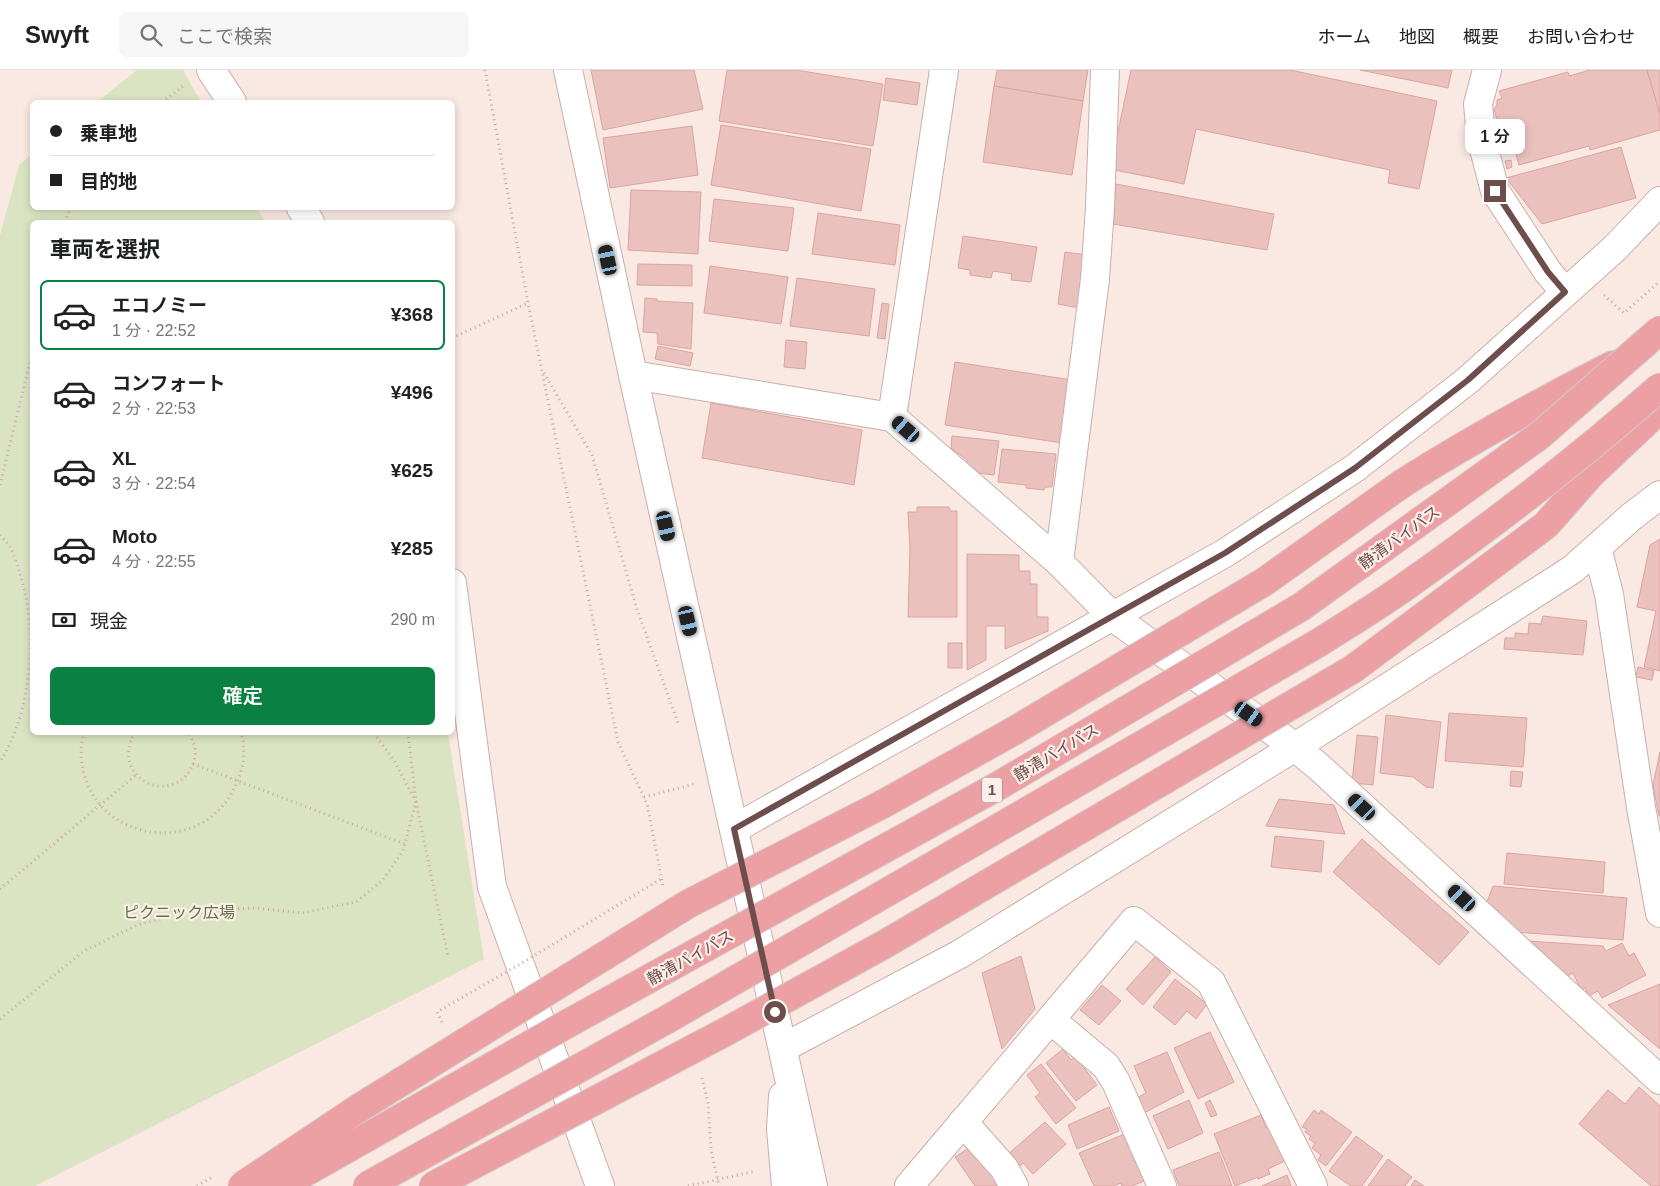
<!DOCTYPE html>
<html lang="ja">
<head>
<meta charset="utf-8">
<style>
  body { margin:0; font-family:Arial,"Noto Sans JP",sans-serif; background:#f6f6f6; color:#202124; height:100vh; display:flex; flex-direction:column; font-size:19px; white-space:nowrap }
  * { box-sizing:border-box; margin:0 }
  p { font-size:16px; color:#757577 }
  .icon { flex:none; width:28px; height:28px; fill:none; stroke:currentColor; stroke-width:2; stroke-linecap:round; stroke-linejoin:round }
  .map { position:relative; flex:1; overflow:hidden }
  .panel { position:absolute; left:30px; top:150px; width:425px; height:515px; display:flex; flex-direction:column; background:#fff; border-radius:8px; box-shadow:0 2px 8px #0003 }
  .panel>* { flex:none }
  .guide { position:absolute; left:30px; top:30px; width:425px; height:110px; border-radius:8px; box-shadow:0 2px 8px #0003; display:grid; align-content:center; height:110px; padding:0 20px; background:#fff }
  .end { position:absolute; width:22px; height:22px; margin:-11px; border:6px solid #6d4e4c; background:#fff; box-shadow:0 0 0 2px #fff }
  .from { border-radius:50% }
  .bubble { position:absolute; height:35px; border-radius:8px; background:#fff; box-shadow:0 2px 8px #0003; font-size:16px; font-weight:600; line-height:35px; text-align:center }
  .car { position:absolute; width:15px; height:30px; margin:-15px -8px; border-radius:6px; box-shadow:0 0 4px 1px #0007; background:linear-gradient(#222 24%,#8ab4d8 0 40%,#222 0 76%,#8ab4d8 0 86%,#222 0) }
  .guide b { display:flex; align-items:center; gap:18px; height:48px; font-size:19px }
  .guide b+b { border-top:1px solid #e0e0e0 }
  .guide i { width:12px; height:12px; background:#202124 }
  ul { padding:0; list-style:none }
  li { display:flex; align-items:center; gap:15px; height:70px; margin:0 10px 8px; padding:0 10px; border:2px solid transparent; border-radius:8px }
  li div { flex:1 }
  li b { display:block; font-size:19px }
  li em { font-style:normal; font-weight:600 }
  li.selected { border-color:#0b8043 }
  li>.icon { width:45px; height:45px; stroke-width:1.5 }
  h2 { padding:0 20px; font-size:22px; line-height:60px }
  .pay { display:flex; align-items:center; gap:12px; height:55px; padding:0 20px; font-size:19px }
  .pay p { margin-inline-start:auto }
  .primary-button { display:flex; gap:10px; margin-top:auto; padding:10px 20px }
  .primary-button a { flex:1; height:58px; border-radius:8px; background:#0b8043; color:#fff; font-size:20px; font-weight:600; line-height:58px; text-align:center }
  header { display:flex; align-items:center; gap:30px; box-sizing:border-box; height:70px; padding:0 25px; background:#fff; border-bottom:1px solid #e0e0e0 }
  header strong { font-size:24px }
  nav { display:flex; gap:28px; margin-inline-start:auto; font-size:18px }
  .search { width:350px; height:45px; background:#f6f6f6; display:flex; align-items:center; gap:12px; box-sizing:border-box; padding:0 18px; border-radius:8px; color:#757577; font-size:19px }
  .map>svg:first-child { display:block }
</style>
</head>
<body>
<header>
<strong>Swyft</strong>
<div class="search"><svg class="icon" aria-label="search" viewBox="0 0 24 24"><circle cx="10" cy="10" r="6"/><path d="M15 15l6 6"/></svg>ここで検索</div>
<nav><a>ホーム</a><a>地図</a><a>概要</a><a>お問い合わせ</a></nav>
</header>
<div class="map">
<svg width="1660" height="1116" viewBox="0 0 1660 1116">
  <rect width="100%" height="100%" fill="#f9e9e2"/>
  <g fill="#dae4c3">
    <path d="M137 0H183L201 32H97Z"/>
    <path d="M32 84V138H257L265 152H32V662L448 663 484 889 35 1116H0V165L19 95Z"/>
  </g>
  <g fill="#ebc1bd" stroke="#dba4a0">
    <path d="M591 0H694L703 39 603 60Z"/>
    <path d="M727 0H796L883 14 873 76 719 51Z"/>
    <path d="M997 0H1088L1083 31 994 16Z"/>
    <path d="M1131 0H1290L1437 31 1419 119 1388 113 1390 100 1196 59 1184 114 1110 99Z"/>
    <path d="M1360 0H1452L1448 18Z"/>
    <path d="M1590 0H1647L1660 44V60L1590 80 1589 76 1519 95 1507 51 1498 54 1494 39 1497 35V30L1502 28 1499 21 1568 2 1569 6Z"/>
    <path d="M1647 0H1660V44Z"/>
    <path d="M886 8 920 13 917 35 883 30Z"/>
    <path d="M994 16 1083 31 1072 105 983 92Z"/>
    <path d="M721 55 871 79 861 141 711 115Z"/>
    <path d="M692 56 698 105 610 118 603 68Z"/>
    <path d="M1621 77 1636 128 1542 154 1506 108Z"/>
    <path d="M1511 90 1512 97 1507 99 1505 91Z"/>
    <path d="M1116 114 1274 144 1267 180 1113 154Z"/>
    <path d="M631 120 701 122 698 184 628 180Z"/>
    <path d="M714 129 794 138 788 181 709 171Z"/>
    <path d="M818 143 900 155 895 195 812 184Z"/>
    <path d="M963 166 1037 177 1031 212 1011 210 1012 204 993 201 991 208 970 205V200L958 198Z"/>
    <path d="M1065 182 1087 185 1080 238 1058 234Z"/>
    <path d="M638 194 692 195V216L637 215Z"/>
    <path d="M710 196 788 207 781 254 704 243Z"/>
    <path d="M797 208 875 219 869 266 790 256Z"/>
    <path d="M645 228 657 229V231L693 233 691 279 658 274 657 263 643 262Z"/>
    <path d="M882 233 889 234 885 269 877 268Z"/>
    <path d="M786 270 807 272 805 299 784 297Z"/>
    <path d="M658 276 693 283 690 296 655 289Z"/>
    <path d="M955 292 1072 310 1062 373 945 355Z"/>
    <path d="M711 333 862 360 854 415 702 388Z"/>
    <path d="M952 366 999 371 994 405 978 403 966 394 967 390 951 378Z"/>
    <path d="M1002 379 1056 384 1052 417H1045L1044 420 1026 418V415L998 412Z"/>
    <path d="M917 437H949L950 441H957V547H908L910 480 908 442H917Z"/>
    <path d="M1660 469V601L1644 597 1656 541 1637 537 1650 475Z"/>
    <path d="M967 484 1019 485V501H1030V514H1037V547H1048V561L1005 579V556H986V590L967 600Z"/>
    <path d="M1543 546 1587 551 1583 585 1504 579 1505 568H1515V563L1528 564 1529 553 1541 554Z"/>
    <rect x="948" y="573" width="14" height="25"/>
    <path d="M1638 597 1654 601 1652 610 1636 607Z"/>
    <path d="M1449 643 1527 648 1523 697 1445 691Z"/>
    <path d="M1386 645 1441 652 1433 718 1426 717 1413 707 1380 703Z"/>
    <path d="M1357 665 1378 667 1373 715 1352 713Z"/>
    <path d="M1660 682V746H1659L1653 715Z"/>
    <path d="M1511 701 1523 702 1521 717 1510 716Z"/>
    <path d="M1279 729 1334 735 1345 764 1266 756Z"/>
    <path d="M1275 766 1324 771 1321 802 1271 797Z"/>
    <path d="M1362 769 1469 862 1439 895 1333 802Z"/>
    <path d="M1507 783 1605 792 1603 823 1504 814Z"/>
    <path d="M1493 816 1627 828 1623 870 1515 862 1487 832Z"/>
    <path d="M1528 871 1603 876 1606 881 1622 873 1629 886 1634 883 1646 905 1602 928 1598 921 1589 926 1585 918 1581 920 1573 903 1567 906Z"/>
    <path d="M1021 886 1035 939 1002 979 982 903Z"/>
    <path d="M1155 887 1171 902 1143 935 1126 919Z"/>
    <path d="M1175 909 1207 934 1196 949 1187 941 1175 955 1153 937Z"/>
    <path d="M1660 914V979L1608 935Z"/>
    <path d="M1102 915 1121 931 1099 955 1080 940Z"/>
    <path d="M1210 962 1234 1012 1198 1029 1174 978Z"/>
    <path d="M1063 979 1071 990 1075 986 1097 1015 1076 1031 1046 993Z"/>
    <path d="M1167 982 1184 1022 1142 1044 1135 1029 1146 1023 1134 996Z"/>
    <path d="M1041 994 1076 1038 1056 1054 1035 1027 1040 1023 1027 1005Z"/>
    <path d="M1639 1017 1660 1036V1116H1651L1579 1054 1608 1020 1625 1034Z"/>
    <path d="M1189 1030 1203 1063 1168 1079 1153 1046Z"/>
    <path d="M1210 1030 1217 1045 1211 1047 1205 1033Z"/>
    <path d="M1109 1037 1119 1061 1077 1079 1068 1055Z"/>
    <path d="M1314 1040 1319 1044 1321 1040 1352 1062 1326 1096 1318 1090 1321 1085 1312 1078 1315 1073 1309 1069 1311 1066 1305 1062 1307 1059 1302 1057Z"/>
    <path d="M1261 1045 1266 1058 1270 1057 1285 1091 1268 1099 1270 1104 1258 1109V1107L1235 1116 1214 1064Z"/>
    <path d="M1045 1052 1066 1074 1033 1104 1023 1093 1017 1099 1006 1086Z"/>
    <path d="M1127 1063 1146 1110 1132 1116H1122L1121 1113 1113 1116H1094L1079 1083Z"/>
    <path d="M1356 1066 1383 1086 1362 1116H1351L1329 1101Z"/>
    <path d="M972 1076 999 1116H975L955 1087Z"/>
    <path d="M1219 1082 1232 1116H1179L1173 1100Z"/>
    <path d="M1388 1089 1412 1107 1405 1116H1368Z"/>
    <path d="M1287 1105 1291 1116H1262Z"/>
    <path d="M1415 1110 1424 1116H1411Z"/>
  </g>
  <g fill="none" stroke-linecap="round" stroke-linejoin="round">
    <g stroke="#c8afab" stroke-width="30">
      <g id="street">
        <path d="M211 0 232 32"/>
        <path d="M568 0 633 305 813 1116"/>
        <path d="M1487 0 1478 34 1481 67 1495 121 1548 202 1565 222"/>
        <path d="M301 138 310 152"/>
        <path d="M633 305 892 347 1059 492 1113 547 1295 677 1320 698 1660 1010"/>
        <path d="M892 347 944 0"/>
        <path d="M1597 478 1609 524 1641 737 1660 843"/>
        <path d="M1059 492 1095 209 1100 138 1105 0"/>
        <path d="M452 513 492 817 600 1116"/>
        <path d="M734 759 1225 483 1355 398 1468 310 1615 178 1660 131"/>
        <path d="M1051 950 1106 996 1116 1012 1162 1116"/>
        <path d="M783 978 960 884 1295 677 1573 499 1631 447 1660 425"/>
        <path d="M783 1026 781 1059 786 1116"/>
        <path d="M963 1052 1004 1098 1014 1116"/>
        <path d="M909 1116 1134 851 1211 912 1313 1116"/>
      </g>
    </g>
    <g stroke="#d3cac9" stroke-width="30">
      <g id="highway">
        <path d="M1403 413C1471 370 1542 331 1613 295"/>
        <path d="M1353 599 1546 455 1590 405 1660 339"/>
      </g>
    </g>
    <g stroke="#cfa5a1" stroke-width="3" stroke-dasharray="1 4" stroke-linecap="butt">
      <path d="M485 0 528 233 618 672 647 734 663 816"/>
      <path d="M162 32 186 14"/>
      <path d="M65 152 70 138"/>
      <path d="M1604 225 1624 243 1660 211"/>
      <path d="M452 268 528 233"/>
      <path d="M544 303 592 385 637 539 678 653"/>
      <path d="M0 415 32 284"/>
      <path d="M0 465C3 469 8 473 10 477 14 483 16 492 18 498 39 557 33 639 0 692"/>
      <path d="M84 662C83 668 81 675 81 681 82 772 205 795 238 710 244 695 246 678 241 662"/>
      <path d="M135 662C107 712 179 739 194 691 197 681 194 671 188 662"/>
      <path d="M408 662 416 732 448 887"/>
      <path d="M193 694 405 774"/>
      <path d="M644 727 694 714"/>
      <path d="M0 819 136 705"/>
      <path d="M0 949 84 881 137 855 193 841 255 838 302 843 356 832 382 811 403 781 416 732 395 692 373 662"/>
      <path d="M702 1008 708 1033 711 1080 719 1116"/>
      <path d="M688 1116 756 1101"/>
    </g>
    <use href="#street" stroke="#fff" stroke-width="28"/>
    <use href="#highway" stroke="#eca0a4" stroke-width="28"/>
    <g stroke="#d3cac9" stroke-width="30" stroke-linecap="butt">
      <g id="highway-bridge">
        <path d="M242 1116 359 1038 688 834 883 734 1012 662 1264 512 1403 413"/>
        <path d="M281 1116 567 954 998 716 1301 537 1539 366 1660 260"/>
        <path d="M367 1116 666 950 1320 572C1348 554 1378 536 1406 516 1494 454 1580 388 1660 317"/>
        <path d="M433 1116 727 961 885 874 1353 599"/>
      </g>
    </g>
    <g stroke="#cfa5a1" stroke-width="3" stroke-dasharray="1 4" stroke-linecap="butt">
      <path d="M442 952 437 942 522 893 661 809"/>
      <path d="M197 1116 214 1106"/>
    </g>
    <use href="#highway-bridge" stroke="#eca0a4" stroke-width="28"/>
  </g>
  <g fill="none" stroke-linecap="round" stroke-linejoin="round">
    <path stroke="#6d4e4c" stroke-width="6" d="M775 942 734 759 1225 483 1355 398 1468 310 1565 222 1548 202 1495 121"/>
  </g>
  <g text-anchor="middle" stroke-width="4.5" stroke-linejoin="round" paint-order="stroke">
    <rect fill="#fceee8" stroke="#987e7b" stroke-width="1" x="982" y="707.5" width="20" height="25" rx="4"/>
    <g font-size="15" font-weight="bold" fill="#6d4e4c">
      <text x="992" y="725">1</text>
    </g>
    <g font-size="16" fill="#6d4e4c" stroke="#fceee8">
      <text transform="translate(1399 467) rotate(-36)" y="6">静清バイパス</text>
      <text transform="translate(1056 682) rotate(-31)" y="6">静清バイパス</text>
      <text transform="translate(690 887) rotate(-29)" y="6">静清バイパス</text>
    </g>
    <g font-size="16" fill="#607146" stroke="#fceee8">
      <text x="179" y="848">ピクニック広場</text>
    </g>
  </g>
</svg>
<i class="end from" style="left:775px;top:942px"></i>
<i class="end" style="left:1495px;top:121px"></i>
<div class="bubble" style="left:1465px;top:49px;width:60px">1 分</div>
<i class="car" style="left:608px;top:190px;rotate:348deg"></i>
<i class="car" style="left:906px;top:359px;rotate:311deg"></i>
<i class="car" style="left:666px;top:456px;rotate:167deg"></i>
<i class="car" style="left:688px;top:551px;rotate:167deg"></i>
<i class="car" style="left:1249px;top:644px;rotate:125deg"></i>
<i class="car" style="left:1362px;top:737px;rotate:313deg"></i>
<i class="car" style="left:1462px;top:828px;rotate:312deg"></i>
<div class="guide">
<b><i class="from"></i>乗車地</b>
<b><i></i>目的地</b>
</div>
<section class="panel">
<h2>車両を選択</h2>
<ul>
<li class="selected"><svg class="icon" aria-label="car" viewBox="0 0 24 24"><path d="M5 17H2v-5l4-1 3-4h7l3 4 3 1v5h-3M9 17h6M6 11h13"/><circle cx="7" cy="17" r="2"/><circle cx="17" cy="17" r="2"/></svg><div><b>エコノミー</b><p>1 分 · 22:52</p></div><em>¥368</em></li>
<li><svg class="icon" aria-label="car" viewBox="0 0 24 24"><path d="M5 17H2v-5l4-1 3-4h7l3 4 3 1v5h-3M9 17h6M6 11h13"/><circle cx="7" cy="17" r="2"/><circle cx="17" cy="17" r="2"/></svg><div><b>コンフォート</b><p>2 分 · 22:53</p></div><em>¥496</em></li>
<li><svg class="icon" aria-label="car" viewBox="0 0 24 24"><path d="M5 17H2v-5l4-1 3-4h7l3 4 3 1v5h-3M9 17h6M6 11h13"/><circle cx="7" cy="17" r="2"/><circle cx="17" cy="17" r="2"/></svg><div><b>XL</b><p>3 分 · 22:54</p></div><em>¥625</em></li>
<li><svg class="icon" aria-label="car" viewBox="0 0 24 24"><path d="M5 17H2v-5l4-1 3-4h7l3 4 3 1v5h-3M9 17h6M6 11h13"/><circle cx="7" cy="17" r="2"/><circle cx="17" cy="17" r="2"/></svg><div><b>Moto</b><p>4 分 · 22:55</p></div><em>¥285</em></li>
</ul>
<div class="pay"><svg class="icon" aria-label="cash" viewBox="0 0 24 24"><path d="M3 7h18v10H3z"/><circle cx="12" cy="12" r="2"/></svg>現金<p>290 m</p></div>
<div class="primary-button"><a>確定</a></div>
</section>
</div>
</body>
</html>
